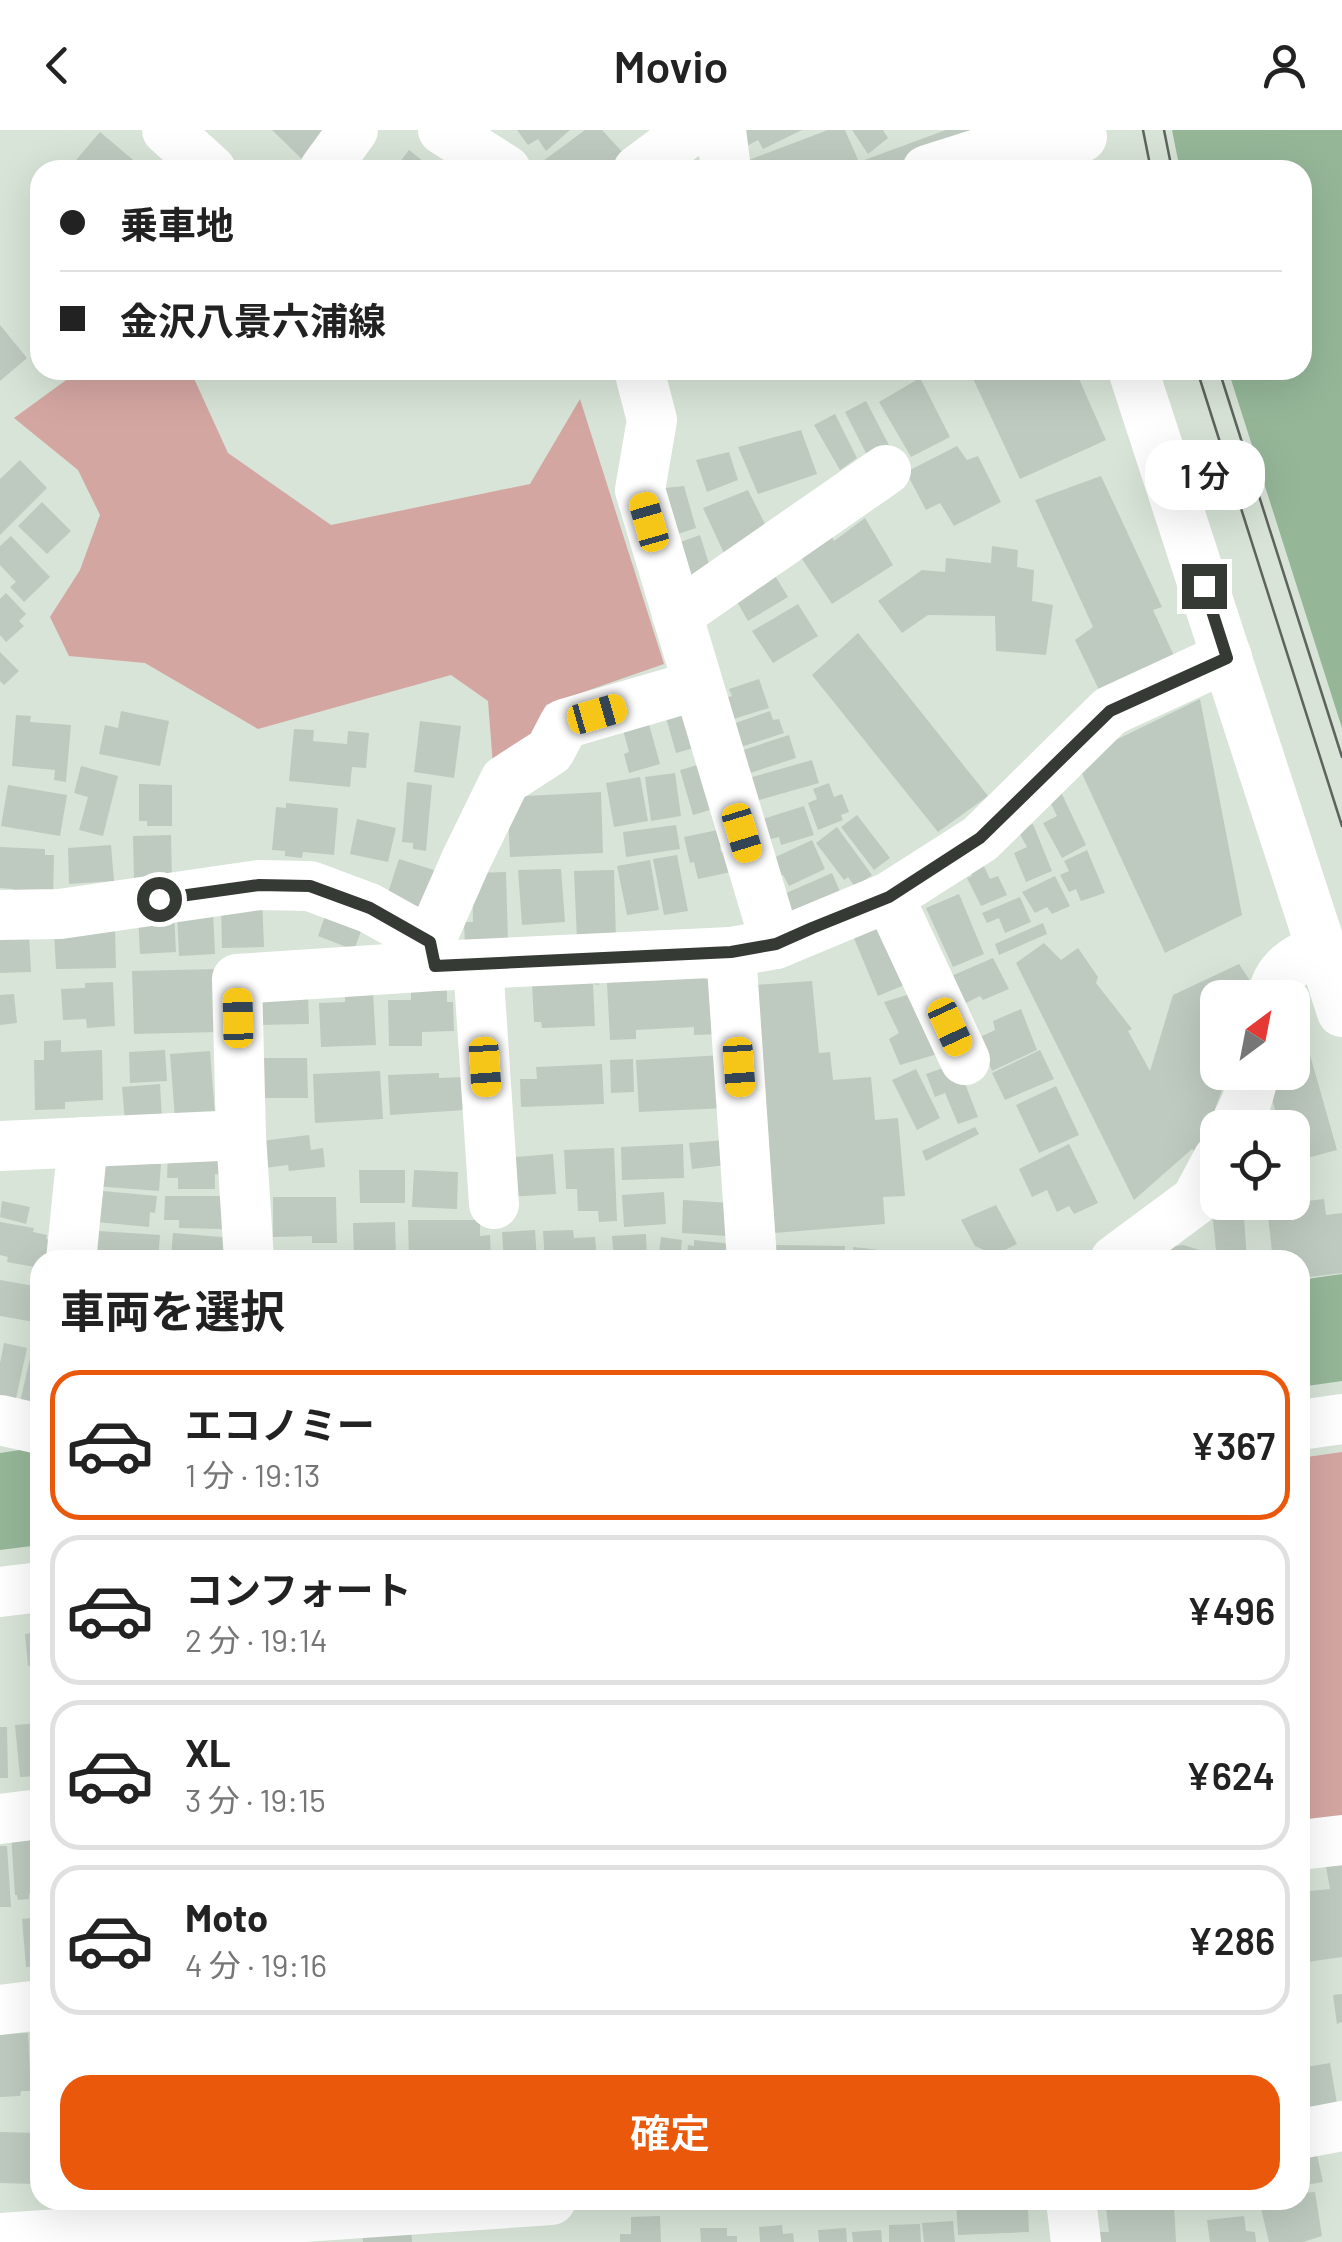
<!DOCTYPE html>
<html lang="ja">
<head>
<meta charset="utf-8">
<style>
  body { margin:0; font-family:Barlow,"Noto Sans JP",sans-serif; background:#f6f6f6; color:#222; height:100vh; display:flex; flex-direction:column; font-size:38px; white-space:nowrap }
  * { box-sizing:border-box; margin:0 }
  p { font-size:32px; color:#767676 }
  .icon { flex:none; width:55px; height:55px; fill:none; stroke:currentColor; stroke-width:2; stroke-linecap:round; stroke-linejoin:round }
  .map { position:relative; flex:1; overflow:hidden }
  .panel { position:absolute; left:30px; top:1120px; width:1280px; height:960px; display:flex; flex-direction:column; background:#fff; border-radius:30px; box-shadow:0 10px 40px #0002 }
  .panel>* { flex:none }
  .guide { position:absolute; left:30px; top:30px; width:1282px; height:220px; border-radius:30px; box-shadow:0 10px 40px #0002; display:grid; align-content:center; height:220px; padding:0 30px; background:#fff }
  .needle { width:65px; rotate:32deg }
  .controls { position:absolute; left:1200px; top:850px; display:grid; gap:20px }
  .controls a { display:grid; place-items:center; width:110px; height:110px; border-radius:20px; background:#fff; box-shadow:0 10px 40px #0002; font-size:50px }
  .end { position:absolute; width:45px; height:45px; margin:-22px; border:12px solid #353a35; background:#fff; box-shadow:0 0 0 5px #fff }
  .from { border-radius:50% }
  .bubble { position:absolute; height:70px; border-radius:30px; background:#fff; box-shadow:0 10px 40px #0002; font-size:32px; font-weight:600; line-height:70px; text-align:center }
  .car { position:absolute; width:30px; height:60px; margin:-30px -15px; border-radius:12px; box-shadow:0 0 8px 2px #0007; background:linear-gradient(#f5c518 24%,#345 0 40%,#f5c518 0 76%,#345 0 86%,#f5c518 0) }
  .guide b { display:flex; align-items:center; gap:35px; height:95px; font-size:38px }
  .guide b+b { border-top:2px solid #e0e0e0 }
  .guide i { width:25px; height:25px; background:#222 }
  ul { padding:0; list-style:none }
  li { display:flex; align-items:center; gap:30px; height:150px; margin:0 20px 15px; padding:0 10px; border:5px solid #e0e0e0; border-radius:30px }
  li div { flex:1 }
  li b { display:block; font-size:38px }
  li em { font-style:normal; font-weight:600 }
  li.active { border-color:#ea580c }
  li>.icon { width:90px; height:90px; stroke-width:1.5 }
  h2 { padding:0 30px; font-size:45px; line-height:120px }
  .action { display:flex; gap:20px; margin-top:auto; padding:20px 30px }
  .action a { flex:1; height:115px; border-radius:30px; background:#ea580c; color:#fff; font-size:40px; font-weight:600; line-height:115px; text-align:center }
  header { display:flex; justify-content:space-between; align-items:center; height:130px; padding:0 30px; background:#fff; font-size:45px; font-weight:600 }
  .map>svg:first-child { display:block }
</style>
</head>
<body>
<header><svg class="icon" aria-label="back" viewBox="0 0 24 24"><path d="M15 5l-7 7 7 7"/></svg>Movio<svg class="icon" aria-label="person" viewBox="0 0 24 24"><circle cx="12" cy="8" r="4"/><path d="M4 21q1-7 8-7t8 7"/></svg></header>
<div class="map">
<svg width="1342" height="2112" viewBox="0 0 1342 2112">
  <rect width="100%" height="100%" fill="#d8e4d8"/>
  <g fill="#d4a6a2">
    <path d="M80 240 191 242 228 323 331 395 530 354 580 269 664 534 546 575 529 612 493 635 488 571 451 545 258 599 145 533 69 526 50 487 80 440 100 385 78 340 14 288Z"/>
    <path d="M1342 1322V1694L1300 1699V1328Z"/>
  </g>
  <g fill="#95b798">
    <path d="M1172 0H1342V598L1228 240H1302V40H1180Z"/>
    <path d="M1342 1144V1251L1300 1257V1150Z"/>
    <path d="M40 1317V1415L0 1420V1323Z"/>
  </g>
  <g fill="#becabf">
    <path d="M272 0H339L307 34Z"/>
    <path d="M517 0H570L546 21 538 9 528 15Z"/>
    <path d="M585 0H602L626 26 608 40H531Z"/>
    <path d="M734 0H802L763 19 758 10 743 18Z"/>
    <path d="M828 0H845L859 32 946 0H972L904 40H741L738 34Z"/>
    <path d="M852 0H883L888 8 868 24Z"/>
    <path d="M100 2 145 40H76L71 36Z"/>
    <path d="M409 20 434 40H394Z"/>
    <path d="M0 195 27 228 0 251Z"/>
    <path d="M969 240H1075L1106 310 1020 349Z"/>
    <path d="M920 248 950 307 911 327 879 272Z"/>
    <path d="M866 271 891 319 868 327 845 282Z"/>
    <path d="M835 284 857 328 840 340 814 295Z"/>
    <path d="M801 300 817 344 758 364 738 317Z"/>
    <path d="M957 316 967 330 978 326 1001 372 954 396 940 373 926 380 906 342Z"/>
    <path d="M729 322 738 350 707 362 696 330Z"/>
    <path d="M20 330 47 358 0 405V349Z"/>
    <path d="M1101 346 1162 477 1153 480 1175 528 1101 564 1075 510 1093 497 1035 370Z"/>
    <path d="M684 356 696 398 672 406 655 359Z"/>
    <path d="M748 360 772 408 729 434 703 378Z"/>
    <path d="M42 372 71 401 47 424 18 396Z"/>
    <path d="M865 388 893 435 832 474 800 426 830 403 834 411Z"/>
    <path d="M700 405 713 447 686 452 675 414Z"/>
    <path d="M11 406 50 447 24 472 10 457 16 452 0 435V416Z"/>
    <path d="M992 416 1018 420 1017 437 1034 440 1032 471 1053 475 1046 525 996 521 995 486 928 485 902 503 878 471 922 440 945 442 946 428 991 433Z"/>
    <path d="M771 439 788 467 748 491 732 463Z"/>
    <path d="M6 463 26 484 19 491 24 496 6 512 0 505V469Z"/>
    <path d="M798 474 818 506 773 533 752 501Z"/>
    <path d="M858 503 988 666 938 702 812 545Z"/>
    <path d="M0 522 19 541 4 555 0 551Z"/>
    <path d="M759 549 769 578 724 592 717 570 732 566 729 559Z"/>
    <path d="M1200 569 1242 785 1165 823 1078 635 1091 622Z"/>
    <path d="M688 570 701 616 676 623 663 577Z"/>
    <path d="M121 581 169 591 160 636 99 624 105 595 118 598Z"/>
    <path d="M770 581 773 590 779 589 784 603 738 618 730 595Z"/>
    <path d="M16 585 31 586 30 592 71 595 66 652 54 650 55 640 12 636Z"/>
    <path d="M647 587 660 634 629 643 624 624 629 622 622 596Z"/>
    <path d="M420 591 461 596 454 648 414 642Z"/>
    <path d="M294 599 314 600 313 611 347 614 348 601 369 603 366 638 352 637 350 657 289 651Z"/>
    <path d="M789 605 796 628 744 645 737 622Z"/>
    <path d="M812 630 819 653 756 671 749 648Z"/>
    <path d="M712 631 717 678 693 685 680 640Z"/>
    <path d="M81 636 118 646 103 706 79 700 88 667 74 663Z"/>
    <path d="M675 643 681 686 651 691 645 647Z"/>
    <path d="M640 647 648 691 614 697 606 653Z"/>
    <path d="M407 652 432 655 426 721 413 719V713L402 712Z"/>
    <path d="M829 653 834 667 842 664 849 682 841 685 843 690 818 700 808 673 817 669 813 659Z"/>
    <path d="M139 654 172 655V696H147V691H139Z"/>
    <path d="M8 655 67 665 60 706 1 696Z"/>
    <path d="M601 662 603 723 510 727 507 667Z"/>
    <path d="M1061 662 1086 715 1062 728 1043 693 1057 686 1047 666Z"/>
    <path d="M286 673 338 678 334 725 303 722 302 728 285 726V721L272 720 276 677 286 678Z"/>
    <path d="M804 676 814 705 781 715 779 707 763 711 756 691Z"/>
    <path d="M857 685 890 728 874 740 841 697Z"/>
    <path d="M357 689 396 698 388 732 350 724Z"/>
    <path d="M1033 694 1052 741 1026 752 1014 723 1027 717 1017 699Z"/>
    <path d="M676 695 680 719 626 727 623 702Z"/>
    <path d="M837 697 872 745 855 757 848 747 844 750 816 713Z"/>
    <path d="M727 698 731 715 720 717 721 722 731 720 736 741 698 749 694 732 690 733 684 707Z"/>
    <path d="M171 705 172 751 134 752 133 706Z"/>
    <path d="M812 710 825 739 789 756 783 745 775 749 767 731Z"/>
    <path d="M111 715 114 751 69 754 68 718Z"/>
    <path d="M0 717 45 719V725H54L53 768 14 766 13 759 0 758Z"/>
    <path d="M1087 720 1105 763 1081 771 1076 759 1069 762 1060 745 1069 741 1064 731Z"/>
    <path d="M677 725 688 781 664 785 653 729Z"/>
    <path d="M399 729 443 743 431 781 387 766Z"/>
    <path d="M650 730 659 780 627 785 617 736Z"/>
    <path d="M982 732 990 749 998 746 1007 765 981 776 967 748 972 746 968 738Z"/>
    <path d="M561 739 565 792 522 795 518 740Z"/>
    <path d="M614 740 616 809 577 810 574 741Z"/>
    <path d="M506 742 508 812 465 813 464 792H473L472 743Z"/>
    <path d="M832 743 841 764 793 785 784 764Z"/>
    <path d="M1055 746 1070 776 1052 784 1047 777 1035 783 1022 762Z"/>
    <path d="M959 764 984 824 953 837 926 778Z"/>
    <path d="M262 767 264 817 222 818 221 775Z"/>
    <path d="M1020 767 1031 792 1005 803 999 788 987 793 982 783Z"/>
    <path d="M213 782 215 824 179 826 177 784Z"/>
    <path d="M174 783 176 822 140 824 138 784Z"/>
    <path d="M325 786 366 788 354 820 318 806Z"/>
    <path d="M1043 793 1047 804 999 825 995 814Z"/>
    <path d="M885 794 909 853 878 866 851 801Z"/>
    <path d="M115 800 116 838 56 839 54 801Z"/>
    <path d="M29 803 31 842 0 843V805Z"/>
    <path d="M1044 813 1061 830 1078 818 1098 847 1096 853 1132 899 1128 901 1150 941 1173 865 1239 834 1249 849V868H1218V942H1228L1199 1025 1192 1019 1134 1070 1016 833Z"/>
    <path d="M993 828 1009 859 983 870 980 866 962 875 949 847Z"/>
    <path d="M217 839 219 902 134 904 132 841Z"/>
    <path d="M598 843 599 855 593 854 595 896 542 898 541 892H534L532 854Z"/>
    <path d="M705 843V849H718L720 904 694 905V897L636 900V909L610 910 607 853 642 845 643 851 684 849 683 844Z"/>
    <path d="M812 851 819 923 830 922 833 950 871 947 875 990 898 988 905 1066 883 1067 885 1094 775 1103 754 855Z"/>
    <path d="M113 852 115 896 87 898 86 889 63 890 61 859 85 858V853Z"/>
    <path d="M447 860V872H453L454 901 422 902V916H389L388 870H411V861Z"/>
    <path d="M373 862 376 915 321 917 319 873 345 872V863Z"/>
    <path d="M917 862 941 923 900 935 889 909 899 903 884 872Z"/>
    <path d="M14 864 17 893 0 895V865Z"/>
    <path d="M308 864 309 894 257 895 256 866Z"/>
    <path d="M1021 879 1037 920 992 941 978 908 995 900 993 891Z"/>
    <path d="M61 910V922L102 920 103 970 65 972V979L35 980 34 930H44V911Z"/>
    <path d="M165 920 167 951 130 953 129 922Z"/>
    <path d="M1040 920 1054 949 1005 970 992 943Z"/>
    <path d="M210 921 215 984 175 988 170 924Z"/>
    <path d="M723 925 726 978 639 982 636 930Z"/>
    <path d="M1310 925 1337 1020 1292 1032V998H1280L1270 961 1276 942H1292V930Z"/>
    <path d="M258 928H307L308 968H258Z"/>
    <path d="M633 929 634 962 611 963 610 930Z"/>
    <path d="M602 934 604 974 521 977 520 949H537L536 937Z"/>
    <path d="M949 936 955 952 964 951 978 987 958 994 945 963 935 967 926 944Z"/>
    <path d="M916 939 940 988 917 1000 892 950Z"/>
    <path d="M380 941 383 989 315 993 313 944Z"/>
    <path d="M439 943V948L463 947 465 980 390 985 388 945Z"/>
    <path d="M160 954 162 990 125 992 122 957Z"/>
    <path d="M1056 956 1079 1005 1039 1023 1016 975Z"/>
    <path d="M975 997 979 1004 926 1031 922 1021Z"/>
    <path d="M309 1005 311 1020 323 1018 325 1037 289 1041 288 1035 264 1038 261 1011Z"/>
    <path d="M725 1010 727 1035 692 1039 689 1013Z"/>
    <path d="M683 1014 684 1048 622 1050 621 1017Z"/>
    <path d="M1069 1014 1098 1073 1074 1084 1069 1076 1057 1082 1047 1060 1032 1067 1019 1039Z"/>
    <path d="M614 1018 617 1091 599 1092 598 1081H578L577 1059H566L564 1020Z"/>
    <path d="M168 1022 225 1023 224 1045 215 1044V1059H178V1048H167Z"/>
    <path d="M553 1024 556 1064 508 1067 515 1027Z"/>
    <path d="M96 1033 161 1034 159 1061 94 1056Z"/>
    <path d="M359 1040H405V1073H360Z"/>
    <path d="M414 1040 458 1042 457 1079 412 1077Z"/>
    <path d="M103 1061 157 1066 155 1083 150 1082 149 1097 97 1092 96 1066 103 1067Z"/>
    <path d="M664 1062 666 1094 624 1097 622 1065Z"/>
    <path d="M165 1066H223V1099L179 1098V1090H164Z"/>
    <path d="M273 1067H336L337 1113H312V1106L273 1107Z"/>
    <path d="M1324 1069 1326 1085 1342 1083V1143L1300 1148V1130H1273L1268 1086 1292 1083 1290 1073Z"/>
    <path d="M683 1070 730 1073 728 1106 682 1103Z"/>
    <path d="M2 1071 30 1077 26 1094 0 1087Z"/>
    <path d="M996 1075 1017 1114 995 1125 975 1116 961 1090Z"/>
    <path d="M1244 1088 1247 1130H1217L1213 1090Z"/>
    <path d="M408 1090H480V1106L490 1105 491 1130H409Z"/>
    <path d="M0 1092 34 1098 33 1102 47 1105 46 1109 55 1111 52 1130H40V1138L7 1132 8 1127 0 1125Z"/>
    <path d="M395 1092 396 1130H354L353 1093Z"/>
    <path d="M535 1100 537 1130H504L502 1102Z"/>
    <path d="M573 1100 574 1108 595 1107 597 1130H545L543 1101Z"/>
    <path d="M99 1101 160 1105 158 1130H97Z"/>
    <path d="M173 1103 232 1108 230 1129 177 1130V1127H171Z"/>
    <path d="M646 1104 647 1130H614L612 1106Z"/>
    <path d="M661 1107 682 1110 680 1130H658Z"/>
    <path d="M694 1110 732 1114 730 1130H687L688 1115 694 1116Z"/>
    <path d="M776 1115 845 1116 844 1130H776Z"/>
    <path d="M1183 1115 1200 1120 1201 1130H1164L1163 1118Z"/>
    <path d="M853 1117 906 1123V1130H854Z"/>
    <path d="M341 1121V1130H280V1124Z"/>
    <path d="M919 1122 966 1124V1130H919Z"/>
    <path d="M0 1150 40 1157V1193L0 1186Z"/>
    <path d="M4 1213 27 1218 15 1273 0 1270V1233Z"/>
    <path d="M31 1224 40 1227V1277L20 1272Z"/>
    <path d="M40 1502V1545H38L36 1535 28 1536 25 1504Z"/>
    <path d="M40 1593V1646L20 1647 15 1595Z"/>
    <path d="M0 1597H7L8 1648H0Z"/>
    <path d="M40 1702V1763L29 1764V1769L18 1770 17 1765H15L11 1704Z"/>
    <path d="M0 1716H7L11 1777H0Z"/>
    <path d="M1342 1730V1827L1300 1833V1762L1330 1759 1325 1731Z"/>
    <path d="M40 1787V1836L26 1837 22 1789Z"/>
    <path d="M1342 1864V1892L1337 1894 1333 1865Z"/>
    <path d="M28 1903 31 1961H21L20 1966 0 1967V1904Z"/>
    <path d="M1330 1933 1337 1974 1303 1982 1300 1970V1938Z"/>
    <path d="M0 2002 36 2003 34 2054 0 2053Z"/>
    <path d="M1315 2016 1323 2052 1300 2056V2018Z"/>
    <path d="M1315 2062 1322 2106 1303 2112H1269L1259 2070H1300V2063Z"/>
    <path d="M956 2070H1041L1042 2078 1028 2079 1029 2102 958 2105Z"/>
    <path d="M1105 2070H1139L1140 2074H1174L1176 2112H1101L1100 2102H1109Z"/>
    <path d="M660 2086 661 2112H620V2104H631V2087Z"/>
    <path d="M1244 2086 1246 2101 1255 2102 1256 2112H1210L1207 2090Z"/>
    <path d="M953 2091 955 2112H924L922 2093Z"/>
    <path d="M920 2094 921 2112H889V2095Z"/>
    <path d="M411 2095 412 2112H363L362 2097Z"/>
    <path d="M782 2095 783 2104 793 2103 794 2112H760L759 2097Z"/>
    <path d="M700 2098H727V2106H737V2112H701Z"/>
    <path d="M846 2098 847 2112H819L818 2100Z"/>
    <path d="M881 2100 882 2112H853L852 2102Z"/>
  </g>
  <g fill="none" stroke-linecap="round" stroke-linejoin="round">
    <g stroke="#fff" stroke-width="50">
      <path d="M167 0 211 40"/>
      <path d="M443 0 506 40"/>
      <path d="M721 0 726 40"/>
      <path d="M1016 0 1019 11 1082 7"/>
      <path d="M324 40 353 0"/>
      <path d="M638 40 692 0"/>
      <path d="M927 40 1019 11"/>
      <path d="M639 240 652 290 640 360 776 814 889 767 980 709 1110 581 1227 527"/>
      <path d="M1133 240 1342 882"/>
      <path d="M677 485 886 340"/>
      <path d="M889 767 965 930"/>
      <path d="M0 785 60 784 259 755 310 756 369 778 430 812"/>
      <path d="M731 822 752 1130"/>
      <path d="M478 834 494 1074"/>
      <path d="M435 836 430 812 466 730 505 650 550 621 564 594 698 555"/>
      <path d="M1272 868C1277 839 1297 829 1321 818"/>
      <path d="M1234 998 1246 973 1255 942"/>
      <path d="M0 1016 241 1005"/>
      <path d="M71 1130 83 1012"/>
      <path d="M249 1130 241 1005 237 849 435 836 731 822 776 814"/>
      <path d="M1115 1130 1196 1070 1218 1029"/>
      <path d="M0 1290 40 1299"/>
      <path d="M1300 1295 1342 1289"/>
      <path d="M0 1462 40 1457"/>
      <path d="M0 1689 40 1684"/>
      <path d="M1300 1715 1342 1710"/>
      <path d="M0 1880 40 1875"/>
      <path d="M1300 2004 1342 1996"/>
      <path d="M1071 2070 1076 2112"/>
      <path d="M0 2108 551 2070"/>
    </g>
    <g stroke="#5d635d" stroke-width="2.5">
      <path d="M1143 0 1151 40"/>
      <path d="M1164 0 1172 40"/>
      <path d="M1197 240 1342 696"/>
      <path d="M1219 240 1342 627"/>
    </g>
  </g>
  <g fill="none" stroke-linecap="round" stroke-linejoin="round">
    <path stroke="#353a35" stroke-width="12" d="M159 769 259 755 310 756 370 778 430 812 435 836 731 822 776 814 812 798 889 767 980 708 1110 581 1227 528 1204 456"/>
  </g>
</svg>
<div class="controls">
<a><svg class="needle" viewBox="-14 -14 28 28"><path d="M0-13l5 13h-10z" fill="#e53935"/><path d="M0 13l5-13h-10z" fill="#767676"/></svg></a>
<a><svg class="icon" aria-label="locate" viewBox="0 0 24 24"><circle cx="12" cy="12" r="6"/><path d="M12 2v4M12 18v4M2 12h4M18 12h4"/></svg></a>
</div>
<i class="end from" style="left:159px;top:769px"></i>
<i class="end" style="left:1204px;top:456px"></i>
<div class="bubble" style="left:1145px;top:310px;width:120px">1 分</div>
<i class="car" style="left:649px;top:392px;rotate:344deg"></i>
<i class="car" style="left:597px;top:584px;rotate:74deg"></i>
<i class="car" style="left:742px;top:703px;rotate:163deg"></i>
<i class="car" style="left:238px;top:888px;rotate:359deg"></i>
<i class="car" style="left:950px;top:897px;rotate:155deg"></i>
<i class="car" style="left:485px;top:937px;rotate:176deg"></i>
<i class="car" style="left:739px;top:937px;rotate:176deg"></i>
<div class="guide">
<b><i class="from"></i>乗車地</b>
<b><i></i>金沢八景六浦線</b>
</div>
<section class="panel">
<h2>車両を選択</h2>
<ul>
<li class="active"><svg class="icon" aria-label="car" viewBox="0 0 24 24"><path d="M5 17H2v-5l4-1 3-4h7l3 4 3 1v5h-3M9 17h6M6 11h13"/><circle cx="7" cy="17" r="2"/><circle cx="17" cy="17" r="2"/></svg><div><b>エコノミー</b><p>1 分 · 19:13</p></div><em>¥367</em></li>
<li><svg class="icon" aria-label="car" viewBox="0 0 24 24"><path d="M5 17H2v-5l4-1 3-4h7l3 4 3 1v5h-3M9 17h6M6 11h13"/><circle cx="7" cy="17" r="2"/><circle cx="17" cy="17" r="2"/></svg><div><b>コンフォート</b><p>2 分 · 19:14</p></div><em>¥496</em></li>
<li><svg class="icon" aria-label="car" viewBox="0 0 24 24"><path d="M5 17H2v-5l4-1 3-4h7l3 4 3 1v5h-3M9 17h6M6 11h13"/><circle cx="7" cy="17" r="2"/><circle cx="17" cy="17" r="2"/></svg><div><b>XL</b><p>3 分 · 19:15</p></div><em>¥624</em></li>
<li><svg class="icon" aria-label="car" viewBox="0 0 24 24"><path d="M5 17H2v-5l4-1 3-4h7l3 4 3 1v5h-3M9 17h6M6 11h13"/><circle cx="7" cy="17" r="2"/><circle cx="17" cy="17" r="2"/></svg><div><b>Moto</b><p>4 分 · 19:16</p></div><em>¥286</em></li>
</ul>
<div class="action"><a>確定</a></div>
</section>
</div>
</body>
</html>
